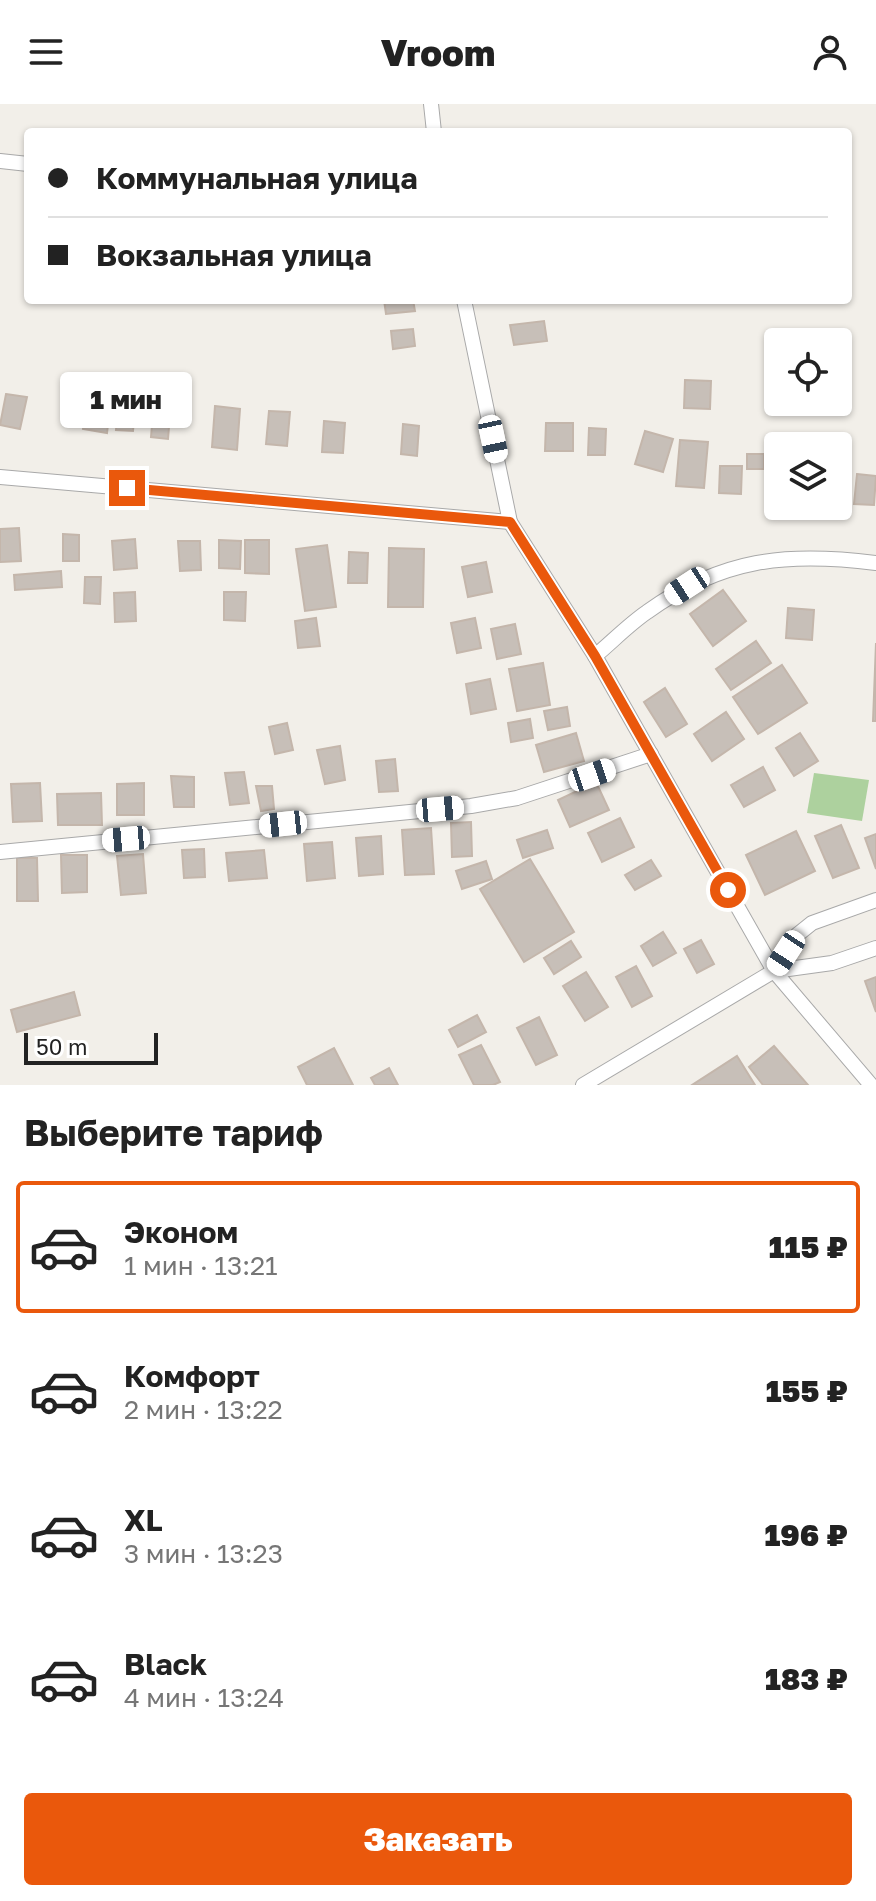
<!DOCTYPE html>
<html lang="ru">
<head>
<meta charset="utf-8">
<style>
  body { margin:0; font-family:"Golos Text",sans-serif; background:#f2f2f2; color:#222; height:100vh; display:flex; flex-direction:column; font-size:30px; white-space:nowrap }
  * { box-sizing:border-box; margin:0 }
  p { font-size:26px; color:#767676 }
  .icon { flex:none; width:44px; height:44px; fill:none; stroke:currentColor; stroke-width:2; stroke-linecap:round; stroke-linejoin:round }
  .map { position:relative; height:981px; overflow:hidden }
  .drawer { display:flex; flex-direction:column; background:#fff; flex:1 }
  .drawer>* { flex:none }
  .hud { position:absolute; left:24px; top:24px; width:828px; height:176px; border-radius:8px; box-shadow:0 2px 6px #0004; display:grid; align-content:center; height:176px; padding:0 24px; background:#fff }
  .tools { position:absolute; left:764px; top:224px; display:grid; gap:16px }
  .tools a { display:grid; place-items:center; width:88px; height:88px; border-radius:8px; background:#fff; box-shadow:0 2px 6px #0004; font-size:40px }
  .scale { position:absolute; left:24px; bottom:20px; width:134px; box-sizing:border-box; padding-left:8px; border:4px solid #222; border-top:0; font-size:22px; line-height:28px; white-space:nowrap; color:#222; -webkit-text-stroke:6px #fff; paint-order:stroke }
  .end { position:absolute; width:36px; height:36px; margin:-18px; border:10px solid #ea580c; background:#fff; box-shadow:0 0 0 4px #fff }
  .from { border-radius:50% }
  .bubble { position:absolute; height:56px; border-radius:8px; background:#fff; box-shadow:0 2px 6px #0004; font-size:26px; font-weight:800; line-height:56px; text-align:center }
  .car { position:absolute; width:24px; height:48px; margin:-24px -12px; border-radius:10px; box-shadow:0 0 6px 2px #0007; background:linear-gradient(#fff 24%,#345 0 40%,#fff 0 76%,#345 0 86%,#fff 0) }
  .hud b { display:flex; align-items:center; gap:28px; height:76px; font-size:30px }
  .hud b+b { border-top:2px solid #e0e0e0 }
  .hud i { width:20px; height:20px; background:#222 }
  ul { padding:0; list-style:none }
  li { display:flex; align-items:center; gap:24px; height:132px; margin:0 16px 12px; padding:0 8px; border:4px solid transparent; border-radius:8px }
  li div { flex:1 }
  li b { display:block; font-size:30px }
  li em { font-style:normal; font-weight:800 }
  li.selected { border-color:#ea580c }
  li>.icon { width:72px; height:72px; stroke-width:1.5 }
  h2 { padding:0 24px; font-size:36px; line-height:96px }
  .button { display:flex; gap:16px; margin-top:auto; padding:16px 24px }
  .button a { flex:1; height:92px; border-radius:8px; background:#ea580c; color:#fff; font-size:32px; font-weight:800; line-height:92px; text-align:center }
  header { display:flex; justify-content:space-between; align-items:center; height:104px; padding:0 24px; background:#fff; font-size:36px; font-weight:800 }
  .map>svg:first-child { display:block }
</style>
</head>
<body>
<header><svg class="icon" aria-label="menu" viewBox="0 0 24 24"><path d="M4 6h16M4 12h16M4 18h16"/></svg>Vroom<svg class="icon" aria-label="person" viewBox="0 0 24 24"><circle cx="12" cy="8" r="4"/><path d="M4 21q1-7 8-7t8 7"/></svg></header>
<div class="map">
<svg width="876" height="981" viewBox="0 0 876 981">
  <rect width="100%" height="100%" fill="#f2efe9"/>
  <path fill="#add19e" d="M814 669 869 676 862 717 807 709Z"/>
  <g fill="#c7bfb8" stroke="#c4b6ab" stroke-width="2">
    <path d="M384 196H413L415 207 386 210Z"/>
    <path d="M544 217 547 237 514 241 510 221Z"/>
    <path d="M413 225 415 242 393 245 391 227Z"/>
    <path d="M685 276 711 277 710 305 684 304Z"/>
    <path d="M88 284 112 287 107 329 83 325Z"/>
    <path d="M6 290 27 293 20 325 0 321Z"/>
    <path d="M215 302 240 305 237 346 212 343Z"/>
    <path d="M118 305 135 306 133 327 116 326Z"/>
    <path d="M269 307 290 308 287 342 266 340Z"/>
    <path d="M153 309 170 311 168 335 151 333Z"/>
    <path d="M324 317 345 319 343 349 322 348Z"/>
    <path d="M546 319H573V347H545Z"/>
    <path d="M403 320 419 322 417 352 401 350Z"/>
    <path d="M589 324 606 325 605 351H588Z"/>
    <path d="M645 327 673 335 663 368 635 360Z"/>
    <path d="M680 336 708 338 704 384 676 382Z"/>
    <rect x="747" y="350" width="17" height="15"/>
    <path d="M720 362H742L741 390 719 389Z"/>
    <path d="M857 370 876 372 874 401 854 400Z"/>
    <path d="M19 424 21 457 0 458V425Z"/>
    <path d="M63 430 79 431V457H63Z"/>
    <path d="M135 435 137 464 114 466 112 437Z"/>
    <path d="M219 436 241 437 240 465 219 464Z"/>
    <path d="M245 436H269V470L245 469Z"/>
    <path d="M178 437H200L201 466 180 467Z"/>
    <path d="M327 441 336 503 305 507 296 445Z"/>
    <path d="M389 444 424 445 423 503H388Z"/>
    <path d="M349 448 368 449 367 479H348Z"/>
    <path d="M486 458 492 488 468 493 462 463Z"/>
    <path d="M61 467 62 483 15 486 14 471Z"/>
    <path d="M85 473H101L100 500 84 499Z"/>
    <path d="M723 486 746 517 713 542 690 510Z"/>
    <path d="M135 488 136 517 115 518 114 489Z"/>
    <path d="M224 488H246L245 517 224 516Z"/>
    <path d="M788 504 814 506 812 536 786 534Z"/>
    <path d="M316 514 320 542 298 544 295 517Z"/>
    <path d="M475 514 481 544 457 549 451 519Z"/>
    <path d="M515 520 521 550 497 555 491 525Z"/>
    <path d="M756 537 771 559 731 586 716 565Z"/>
    <path d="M876 539V617H873Z"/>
    <path d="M543 559 550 601 517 607 509 565Z"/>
    <path d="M782 561 807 599 758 630 733 593Z"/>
    <path d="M490 575 496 605 471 610 466 580Z"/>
    <path d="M665 584 687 620 666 633 644 598Z"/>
    <path d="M567 603 570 622 548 626 544 607Z"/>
    <path d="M726 608 744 635 712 657 694 630Z"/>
    <path d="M530 615 533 634 511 638 508 619Z"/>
    <path d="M287 619 293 646 275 650 269 623Z"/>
    <path d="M576 629 584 657 544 668 536 641Z"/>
    <path d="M800 629 818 657 794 672 776 644Z"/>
    <path d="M340 642 345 676 325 680 317 646Z"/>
    <path d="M395 655 398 687 379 688 376 657Z"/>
    <path d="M763 663 775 686 744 703 731 681Z"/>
    <path d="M244 668 249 699 230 701 225 669Z"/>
    <path d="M171 672 194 673V703H174Z"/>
    <path d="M596 678 609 706 570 723 558 696Z"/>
    <path d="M40 679 42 717 13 718 11 680Z"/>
    <path d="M144 679V711H117V680Z"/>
    <path d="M256 682H272L274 705 261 707Z"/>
    <path d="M101 689 102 721H58L57 690Z"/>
    <path d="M620 714 634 743 602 758 588 729Z"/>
    <path d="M471 718 472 752 452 753 451 719Z"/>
    <path d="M841 721 859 764 833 774 815 732Z"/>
    <path d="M431 724 434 770 405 771 402 726Z"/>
    <path d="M547 726 553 744 523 754 517 736Z"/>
    <path d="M796 727 815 767 765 791 746 751Z"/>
    <path d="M876 730V765L865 734Z"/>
    <path d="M381 732 383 770 359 772 356 734Z"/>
    <path d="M332 738 335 774 307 777 304 740Z"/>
    <path d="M204 745 205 773 184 774 182 746Z"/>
    <path d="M264 746 267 774 229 777 226 749Z"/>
    <path d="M143 750 146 789 121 791 117 752Z"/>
    <path d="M61 751H87V788L62 789Z"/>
    <path d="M17 754H37L38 797H17Z"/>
    <path d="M530 755 574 828 524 858 480 785Z"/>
    <path d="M651 756 661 772 635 786 625 771Z"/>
    <path d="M486 757 492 775 462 785 456 767Z"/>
    <path d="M663 828 676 849 653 862 641 842Z"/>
    <path d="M701 836 714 860 697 869 684 845Z"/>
    <path d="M571 837 581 853 554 870 544 854Z"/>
    <path d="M636 862 652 892 632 903 616 873Z"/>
    <path d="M586 868 608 903 585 917 563 882Z"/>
    <path d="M876 873V908L865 877Z"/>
    <path d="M74 888 80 911 17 928 11 906Z"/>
    <path d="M477 911 486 928 458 943 449 926Z"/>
    <path d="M539 913 557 951 536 961 517 924Z"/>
    <path d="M481 941 500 978 493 981H474L459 951Z"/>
    <path d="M774 942 808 981H763L749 963Z"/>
    <path d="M334 944 353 981H307L298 963Z"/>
    <path d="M737 952 755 981H692Z"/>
    <path d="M389 964 398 981H375L371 974Z"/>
  </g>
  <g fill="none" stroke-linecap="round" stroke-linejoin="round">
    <g stroke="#a9a9a9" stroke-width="16">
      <g id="minor">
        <path d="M431 0 434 28"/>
        <path d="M0 57 28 60"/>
        <path d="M464 196 510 418 595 552 774 867 871 981"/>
        <path d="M0 373 510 418"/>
        <path d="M595 552C612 538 628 521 647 508 722 454 786 448 876 459"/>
        <path d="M0 748 471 702 517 694 651 650"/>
        <path d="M774 867 797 831 812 819 876 796"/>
        <path d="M583 981 774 867 832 859 876 844"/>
      </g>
    </g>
    <use href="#minor" stroke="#fff" stroke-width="14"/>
  </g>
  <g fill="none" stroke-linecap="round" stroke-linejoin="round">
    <path stroke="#ea580c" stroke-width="10" d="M127 384 510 418 595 552 728 786"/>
  </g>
</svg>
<div class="tools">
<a><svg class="icon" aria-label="locate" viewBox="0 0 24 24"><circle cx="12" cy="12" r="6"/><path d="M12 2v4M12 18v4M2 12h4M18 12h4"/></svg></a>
<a><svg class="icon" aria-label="layers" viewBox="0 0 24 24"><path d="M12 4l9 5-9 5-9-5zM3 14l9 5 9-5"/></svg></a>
</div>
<div class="scale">50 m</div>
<i class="end from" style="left:728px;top:786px"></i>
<i class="end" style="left:127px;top:384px"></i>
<div class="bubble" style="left:60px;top:268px;width:132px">1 мин</div>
<i class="car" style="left:493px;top:335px;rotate:168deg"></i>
<i class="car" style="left:687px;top:482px;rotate:237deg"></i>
<i class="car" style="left:592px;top:671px;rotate:71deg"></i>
<i class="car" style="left:440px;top:705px;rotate:85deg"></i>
<i class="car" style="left:283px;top:720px;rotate:264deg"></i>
<i class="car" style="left:126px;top:735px;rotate:265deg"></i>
<i class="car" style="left:786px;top:849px;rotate:213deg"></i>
<div class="hud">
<b><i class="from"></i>Коммунальная улица</b>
<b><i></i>Вокзальная улица</b>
</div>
</div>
<section class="drawer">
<h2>Выберите тариф</h2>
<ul>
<li class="selected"><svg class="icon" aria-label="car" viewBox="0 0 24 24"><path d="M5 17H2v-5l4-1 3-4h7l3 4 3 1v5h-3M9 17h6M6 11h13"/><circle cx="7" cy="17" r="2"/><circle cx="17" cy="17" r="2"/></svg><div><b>Эконом</b><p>1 мин · 13:21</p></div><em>115 ₽</em></li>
<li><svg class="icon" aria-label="car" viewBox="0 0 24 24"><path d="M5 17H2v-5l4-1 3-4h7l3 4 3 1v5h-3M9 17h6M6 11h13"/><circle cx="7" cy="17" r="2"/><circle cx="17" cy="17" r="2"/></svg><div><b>Комфорт</b><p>2 мин · 13:22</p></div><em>155 ₽</em></li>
<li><svg class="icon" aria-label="car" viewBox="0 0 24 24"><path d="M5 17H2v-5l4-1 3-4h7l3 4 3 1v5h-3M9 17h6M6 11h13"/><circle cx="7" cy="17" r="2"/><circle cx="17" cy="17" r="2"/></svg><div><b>XL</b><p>3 мин · 13:23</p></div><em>196 ₽</em></li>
<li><svg class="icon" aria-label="car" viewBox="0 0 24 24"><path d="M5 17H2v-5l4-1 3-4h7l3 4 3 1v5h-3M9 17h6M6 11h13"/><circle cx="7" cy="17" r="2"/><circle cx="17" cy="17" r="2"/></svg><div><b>Black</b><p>4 мин · 13:24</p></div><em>183 ₽</em></li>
</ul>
<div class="button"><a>Заказать</a></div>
</section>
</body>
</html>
